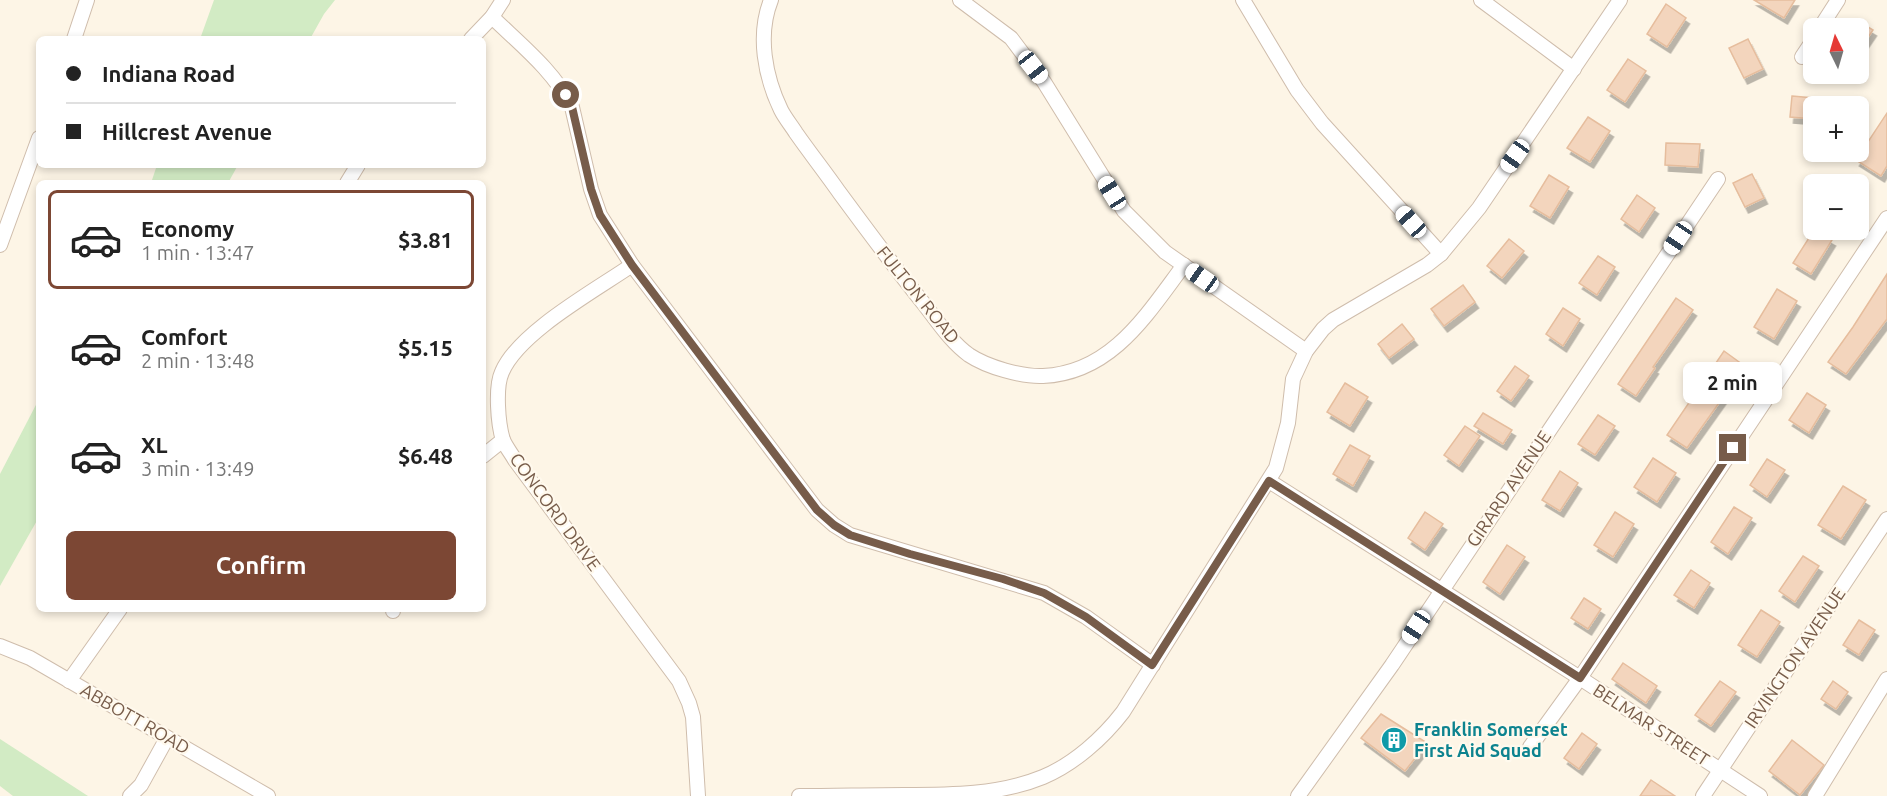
<!DOCTYPE html>
<html lang="en">
<head>
<meta charset="utf-8">
<style>
  body { margin:0; font-family:Ubuntu,sans-serif; background:#f6f6f6; color:#222; height:100vh; display:flex; flex-direction:column; font-size:22px; white-space:nowrap }
  * { box-sizing:border-box; margin:0 }
  p { font-size:20px; color:#767676 }
  .icon { flex:none; width:33px; height:33px; fill:none; stroke:currentColor; stroke-width:2; stroke-linecap:round; stroke-linejoin:round }
  .map { position:relative; flex:1; overflow:hidden }
  .side { position:absolute; left:36px; top:180px; width:450px; height:432px; display:flex; flex-direction:column; background:#fff; border-radius:9px; box-shadow:0 3px 9px #0003 }
  .side>* { flex:none }
  .guide { position:absolute; left:36px; top:36px; width:450px; height:132px; border-radius:9px; box-shadow:0 3px 9px #0003; display:grid; align-content:center; height:132px; padding:0 30px; background:#fff }
  .needle { width:39px; rotate:355deg }
  .tools { position:absolute; left:1803px; top:18px; display:grid; gap:12px }
  .tools a { display:grid; place-items:center; width:66px; height:66px; border-radius:9px; background:#fff; box-shadow:0 3px 9px #0003; font-size:30px }
  .end { position:absolute; width:27px; height:27px; margin:-14px; border:8px solid #775c4a; background:#fff; box-shadow:0 0 0 3px #fff }
  .from { border-radius:50% }
  .bubble { position:absolute; height:42px; border-radius:9px; background:#fff; box-shadow:0 3px 9px #0003; font-size:20px; font-weight:700; line-height:42px; text-align:center }
  .car { position:absolute; width:18px; height:36px; margin:-18px -9px; border-radius:8px; box-shadow:0 0 4px 2px #0007; background:linear-gradient(#fff 24%,#345 0 40%,#fff 0 76%,#345 0 86%,#fff 0) }
  .guide b { display:flex; align-items:center; gap:21px; height:57px; font-size:22px }
  .guide b+b { border-top:2px solid #e0e0e0 }
  .guide i { width:15px; height:15px; background:#222 }
  ul { padding:10px 0 0; list-style:none }
  li { display:flex; align-items:center; gap:18px; height:99px; margin:0 12px 9px; padding:0 18px; border:3px solid transparent; border-radius:9px }
  li div { flex:1 }
  li b { display:block; font-size:22px }
  li em { font-style:normal; font-weight:700 }
  li.active { border-color:#7c4734 }
  li>.icon { width:54px; height:54px; stroke-width:1.5 }
  .primary-button { display:flex; gap:12px; margin-top:auto; padding:12px 30px }
  .primary-button a { flex:1; height:69px; border-radius:9px; background:#7c4734; color:#fff; font-size:24px; font-weight:700; line-height:69px; text-align:center }
  .map>svg:first-child { display:block }
</style>
</head>
<body>
<div class="map">
<svg width="1887" height="796" viewBox="0 0 1887 796">
  <defs>
    <filter id="shadow"><feDropShadow dx="3.5" dy="6" stdDeviation="0" flood-color="#0004"/></filter>
  </defs>
  <rect width="100%" height="100%" fill="#fdf5e6"/>
  <g fill="#d2ebc4">
    <path d="M214 0H335L324 14 310 39H200Z"/>
    <path d="M157 165H238L228 183H151Z"/>
    <path d="M39 399V517L0 586V474Z"/>
    <path d="M0 739 88 796H13L0 786Z"/>
  </g>
  <g fill="#f3d5bd" stroke="#e6bd9d" stroke-width="1.5" filter="url(#shadow)">
    <path d="M1754 0H1795L1784 18Z"/>
    <path d="M1666 4 1686 18 1667 47 1647 34Z"/>
    <path d="M1858 21 1873 30 1858 52Z"/>
    <path d="M1748 39 1763 69 1744 78 1729 48Z"/>
    <path d="M1628 59 1646 71 1625 102 1607 90Z"/>
    <path d="M1792 96 1814 98V119L1790 117Z"/>
    <path d="M1887 113V166L1881 176 1856 160Z"/>
    <path d="M1588 117 1610 131 1590 162 1567 148Z"/>
    <path d="M1666 143 1700 144 1698 167 1665 165Z"/>
    <path d="M1752 174 1764 198 1745 207 1733 183Z"/>
    <path d="M1549 175 1569 187 1550 218 1530 206Z"/>
    <path d="M1637 195 1655 208 1639 232 1621 219Z"/>
    <path d="M1814 230 1832 240 1811 274 1793 263Z"/>
    <path d="M1509 239 1524 251 1502 278 1487 266Z"/>
    <path d="M1598 256 1615 267 1597 295 1579 283Z"/>
    <path d="M1887 274V319L1846 374 1828 362 1853 327Z"/>
    <path d="M1463 285 1475 302 1444 326 1431 309Z"/>
    <path d="M1777 289 1797 301 1774 339 1754 327Z"/>
    <path d="M1676 298 1693 310 1653 367 1655 368 1636 396 1618 384Z"/>
    <path d="M1563 308 1580 319 1563 346 1546 334Z"/>
    <path d="M1402 324 1414 339 1389 358 1378 344Z"/>
    <path d="M1724 351 1750 370 1732 397 1726 393 1687 448 1667 435Z"/>
    <path d="M1515 366 1529 376 1511 401 1497 391Z"/>
    <path d="M1345 383 1368 397 1350 426 1327 412Z"/>
    <path d="M1807 393 1826 405 1809 433 1789 420Z"/>
    <path d="M1483 413 1512 430 1503 444 1474 426Z"/>
    <path d="M1598 415 1615 426 1595 455 1578 444Z"/>
    <path d="M1465 426 1480 436 1459 466 1444 455Z"/>
    <path d="M1350 445 1370 456 1353 486 1333 474Z"/>
    <path d="M1653 458 1676 473 1657 502 1634 487Z"/>
    <path d="M1767 459 1785 470 1767 497 1750 485Z"/>
    <path d="M1560 471 1578 483 1560 511 1542 500Z"/>
    <path d="M1843 486 1866 500 1841 539 1818 525Z"/>
    <path d="M1734 507 1752 518 1728 554 1711 542Z"/>
    <path d="M1425 512 1443 524 1425 550 1408 538Z"/>
    <path d="M1615 512 1634 524 1613 557 1594 545Z"/>
    <path d="M1507 545 1525 557 1500 594 1483 582Z"/>
    <path d="M1803 556 1819 566 1795 602 1779 591Z"/>
    <path d="M1691 570 1710 583 1694 608 1674 595Z"/>
    <path d="M1584 598 1601 609 1588 629 1571 618Z"/>
    <path d="M1761 610 1780 622 1757 657 1738 645Z"/>
    <path d="M1859 620 1875 630 1859 655 1843 645Z"/>
    <path d="M1623 663 1657 686 1646 703 1612 679Z"/>
    <path d="M1720 681 1736 692 1711 726 1695 715Z"/>
    <path d="M1833 681 1848 692 1836 709 1821 699Z"/>
    <path d="M1381 714 1427 743 1405 771 1361 738Z"/>
    <path d="M1582 733 1597 744 1579 769 1564 758Z"/>
    <path d="M1792 740 1824 765 1800 795 1769 771Z"/>
    <path d="M1651 780 1675 796H1640Z"/>
  </g>
  <g fill="none" stroke-linecap="round" stroke-linejoin="round">
    <g stroke="#cfbdac" stroke-width="16">
      <g id="minor">
        <path d="M771 0C757 35 765 77 781 110 785 118 791 125 796 133 810 153 825 172 839 192 867 230 895 268 924 304 938 322 951 342 969 355 987 367 1022 377 1043 376 1112 373 1147 314 1184 265"/>
        <path d="M960 0 1011 38 1044 82 1124 211 1165 252 1306 351"/>
        <path d="M1243 0 1297 90 1322 123 1441 254"/>
        <path d="M1481 0 1574 69"/>
        <path d="M492 17C521 45 554 71 572 107L591 189 600 215 632 265 817 510 834 525 850 535 1044 593 1086 617 1153 665"/>
        <path d="M1820 28 1838 0"/>
        <path d="M74 39 87 0"/>
        <path d="M471 39 492 17 503 0"/>
        <path d="M1802 57 1814 39"/>
        <path d="M347 183 358 165"/>
        <path d="M0 245 39 138"/>
        <path d="M632 265C596 290 519 332 502 372 495 387 498 424 503 440 506 447 511 453 515 460L679 681 689 703 693 717 698 796"/>
        <path d="M483 456 503 440"/>
        <path d="M1269 481 1580 678 1760 796"/>
        <path d="M393 611V609"/>
        <path d="M0 646 30 658 268 796"/>
        <path d="M69 681 120 609"/>
        <path d="M1530 747 1580 678 1887 218"/>
        <path d="M130 796 141 785 167 738"/>
        <path d="M799 796C834 796 869 795 904 795 950 795 999 795 1043 777 1074 764 1103 738 1123 712L1276 468 1288 423 1293 379 1306 351 1323 329 1333 320 1427 265 1441 254 1479 208 1620 0"/>
        <path d="M1298 796 1392 665 1718 179"/>
        <path d="M1703 796 1887 519"/>
        <path d="M1815 796 1887 679"/>
      </g>
    </g>
    <use href="#minor" stroke="#fff" stroke-width="14"/>
  </g>
  <g fill="none" stroke-linecap="round" stroke-linejoin="round">
    <path stroke="#775c4a" stroke-width="8" d="M566 95 572 107 591 189 600 215 632 265 817 510 834 525 850 535 910 554 1003 579 1044 593 1086 617 1152 665 1269 481 1580 678 1733 448"/>
  </g>
  <defs>
    <g id="building-disc" transform="scale(1.35)"><circle r="9.5" fill="#0f9aa8" stroke="#fff9ed"/><path d="M-4-6H4V6H1V3H-1V6H-4ZM-2.5-4.3h1.7v1.8h-1.7ZM.8-4.3h1.7v1.8H.8ZM-2.5-1h1.7V.8h-1.7ZM.8-1h1.7V.8H.8Z" fill="#fff"/></g>
  </defs>
  <g fill-rule="evenodd">
    <use href="#building-disc" x="1394" y="740"/>
  </g>
  <g text-anchor="middle" stroke-width="4.5" stroke-linejoin="round" paint-order="stroke">
    <g font-size="18" fill="#775c4a" stroke="#fff9ed">
      <text transform="translate(918 295) rotate(51)" y="6">FULTON ROAD</text>
      <text transform="translate(1509 489) rotate(-56)" y="6">GIRARD AVENUE</text>
      <text transform="translate(555 512) rotate(54)" y="6">CONCORD DRIVE</text>
      <text transform="translate(1795 658) rotate(-56)" y="6">IRVINGTON AVENUE</text>
      <text transform="translate(135 719) rotate(30)" y="6">ABBOTT ROAD</text>
      <text transform="translate(1651 725) rotate(33)" y="6">BELMAR STREET</text>
    </g>
    <g font-size="18" font-weight="bold" fill="#0d838f" stroke="#fff9ed" text-anchor="start">
      <text x="1414" y="736">Franklin Somerset<tspan x="1414" dy="21">First Aid Squad</tspan></text>
    </g>
  </g>
</svg>
<div class="tools">
<a><svg class="needle" viewBox="-14 -14 28 28"><path d="M0-13l5 13h-10z" fill="#e53935"/><path d="M0 13l5-13h-10z" fill="#767676"/></svg></a>
<a>+</a>
<a>−</a>
</div>
<i class="end from" style="left:566px;top:95px"></i>
<i class="end" style="left:1733px;top:448px"></i>
<div class="bubble" style="left:1683px;top:362px;width:99px">2 min</div>
<i class="car" style="left:1033px;top:67px;rotate:142deg"></i>
<i class="car" style="left:1515px;top:156px;rotate:215deg"></i>
<i class="car" style="left:1112px;top:193px;rotate:328deg"></i>
<i class="car" style="left:1411px;top:222px;rotate:318deg"></i>
<i class="car" style="left:1678px;top:238px;rotate:214deg"></i>
<i class="car" style="left:1202px;top:278px;rotate:305deg"></i>
<i class="car" style="left:1416px;top:627px;rotate:213deg"></i>
<div class="guide">
<b><i class="from"></i>Indiana Road</b>
<b><i></i>Hillcrest Avenue</b>
</div>
<section class="side">
<ul>
<li class="active"><svg class="icon" aria-label="car" viewBox="0 0 24 24"><path d="M5 17H2v-5l4-1 3-4h7l3 4 3 1v5h-3M9 17h6M6 11h13"/><circle cx="7" cy="17" r="2"/><circle cx="17" cy="17" r="2"/></svg><div><b>Economy</b><p>1 min · 13:47</p></div><em>$3.81</em></li>
<li><svg class="icon" aria-label="car" viewBox="0 0 24 24"><path d="M5 17H2v-5l4-1 3-4h7l3 4 3 1v5h-3M9 17h6M6 11h13"/><circle cx="7" cy="17" r="2"/><circle cx="17" cy="17" r="2"/></svg><div><b>Comfort</b><p>2 min · 13:48</p></div><em>$5.15</em></li>
<li><svg class="icon" aria-label="car" viewBox="0 0 24 24"><path d="M5 17H2v-5l4-1 3-4h7l3 4 3 1v5h-3M9 17h6M6 11h13"/><circle cx="7" cy="17" r="2"/><circle cx="17" cy="17" r="2"/></svg><div><b>XL</b><p>3 min · 13:49</p></div><em>$6.48</em></li>
</ul>
<div class="primary-button"><a>Confirm</a></div>
</section>
</div>
</body>
</html>
